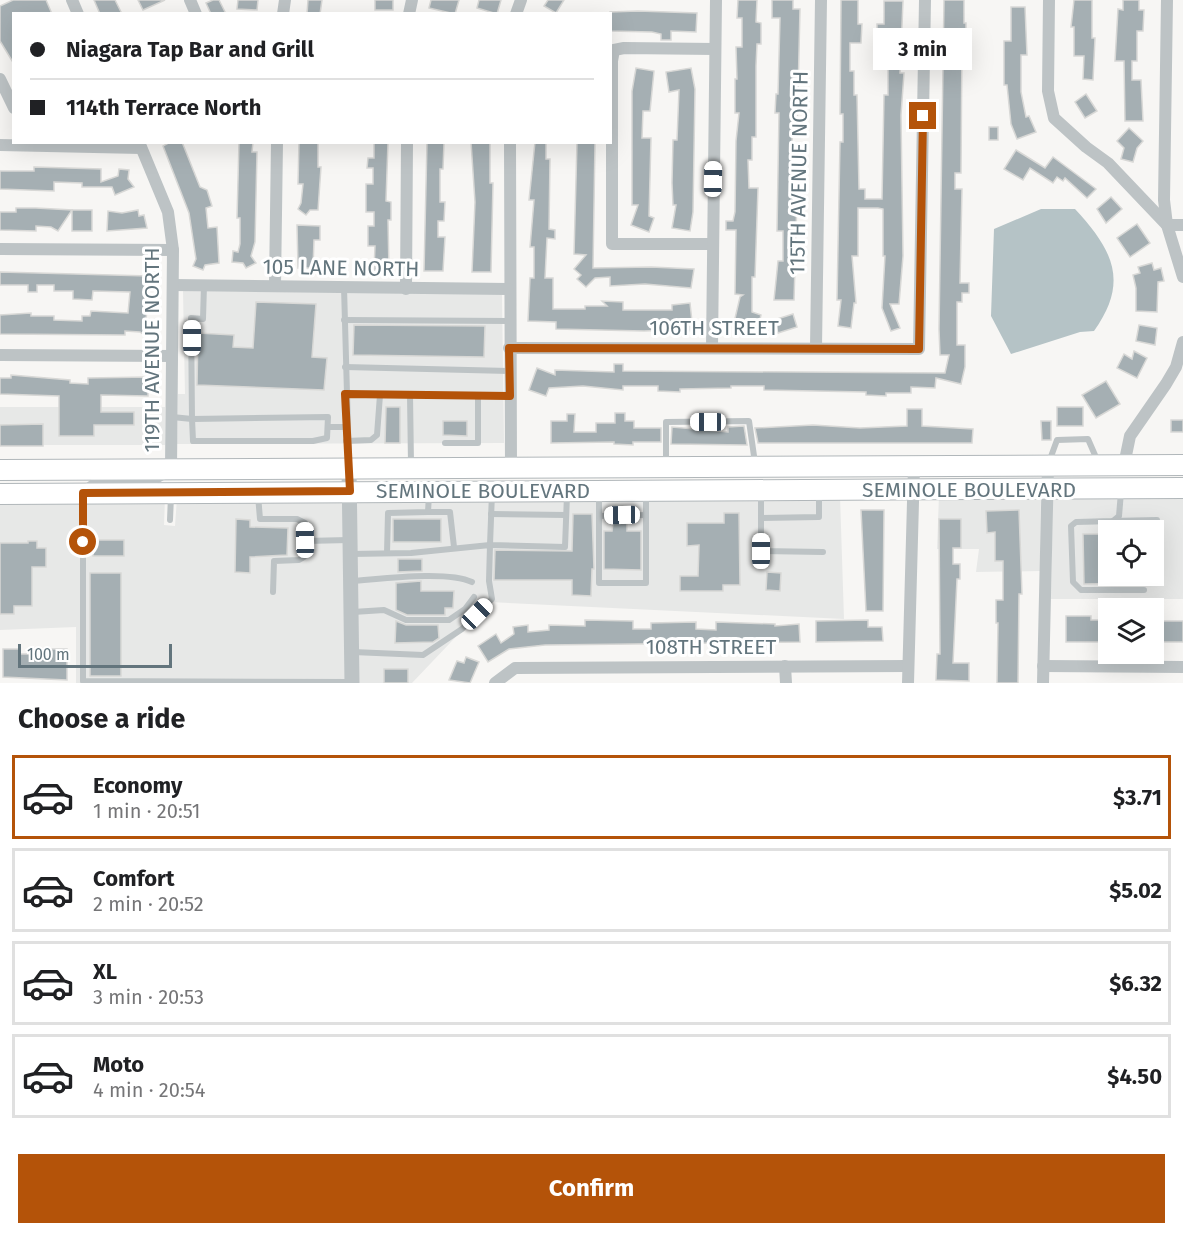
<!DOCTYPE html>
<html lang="en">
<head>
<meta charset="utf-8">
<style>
  body { margin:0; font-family:"Fira Sans",sans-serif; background:#f2f2f2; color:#202124; height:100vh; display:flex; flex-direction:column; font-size:22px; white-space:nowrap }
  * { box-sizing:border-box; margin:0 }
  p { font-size:20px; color:#757577 }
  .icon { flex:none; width:33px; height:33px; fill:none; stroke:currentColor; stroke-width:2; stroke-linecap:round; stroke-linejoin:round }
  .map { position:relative; height:683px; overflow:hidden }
  .panel { display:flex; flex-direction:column; background:#fff; flex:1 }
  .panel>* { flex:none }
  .banner { position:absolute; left:12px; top:12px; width:600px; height:132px; border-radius:0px; box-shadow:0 6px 24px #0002; display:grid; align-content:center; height:132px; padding:0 18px; background:#fff }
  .fabs { position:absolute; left:1098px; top:520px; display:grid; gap:12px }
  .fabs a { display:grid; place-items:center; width:66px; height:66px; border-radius:0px; background:#fff; box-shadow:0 6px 24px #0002; font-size:30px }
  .scale { position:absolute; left:18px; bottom:15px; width:154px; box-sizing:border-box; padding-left:6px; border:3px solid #63757d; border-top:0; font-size:16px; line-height:21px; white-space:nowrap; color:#63757d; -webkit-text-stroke:4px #fff; paint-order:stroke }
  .end { position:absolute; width:27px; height:27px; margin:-14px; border:8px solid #b45309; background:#fff; box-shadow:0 0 0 3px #fff }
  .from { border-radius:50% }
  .bubble { position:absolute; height:42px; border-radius:0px; background:#fff; box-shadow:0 6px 24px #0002; font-size:20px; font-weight:700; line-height:42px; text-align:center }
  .car { position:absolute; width:18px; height:36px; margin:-18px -9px; border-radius:8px; box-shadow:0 0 4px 2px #0007; background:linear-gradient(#fff 24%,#345 0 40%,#fff 0 76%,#345 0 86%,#fff 0) }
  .banner b { display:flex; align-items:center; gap:21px; height:57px; font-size:22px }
  .banner b+b { border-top:2px solid #e0e0e0 }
  .banner i { width:15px; height:15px; background:#202124 }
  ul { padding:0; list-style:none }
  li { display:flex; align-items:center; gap:18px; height:84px; margin:0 12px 9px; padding:0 6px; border:3px solid #e0e0e0; border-radius:0px }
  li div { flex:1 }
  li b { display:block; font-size:22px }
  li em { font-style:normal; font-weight:700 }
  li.current { border-color:#b45309 }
  li>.icon { width:54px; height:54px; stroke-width:1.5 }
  h2 { padding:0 18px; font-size:27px; line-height:72px }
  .button { display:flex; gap:12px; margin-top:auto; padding:12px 18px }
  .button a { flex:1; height:69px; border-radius:0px; background:#b45309; color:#fff; font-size:24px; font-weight:700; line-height:69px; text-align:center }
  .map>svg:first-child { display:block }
</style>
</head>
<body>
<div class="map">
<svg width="1183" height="683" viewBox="0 0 1183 683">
  <rect width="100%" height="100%" fill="#f7f6f4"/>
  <g fill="#e7e8e7" fill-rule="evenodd">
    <path d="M183 291 502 294 504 443 177 444 178 394H185Z"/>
    <rect x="0" y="407" width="165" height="38"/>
    <path d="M1041 494 1040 571 976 572 979 549H937L939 495Z"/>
    <path d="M1053 494H1183V599H1051ZM1108 531H1154V576H1108Z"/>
    <path d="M344 496 346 683H76V627L0 630V499L165 498 164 525 175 526 177 498Z"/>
    <path d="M356 496H840L844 619 489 602 412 683H358Z"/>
  </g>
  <path fill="#b5c3c6" d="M1041 209H1075C1112 249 1130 281 1094 331L1080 332 1011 354 991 316 994 229Z"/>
  <g fill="#a5afb3" stroke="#d8d8d6" stroke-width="1.5">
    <path d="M13 0H46L52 14H14V64L0 41V6Z"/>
    <path d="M94 0H115L122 14H100Z"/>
    <path d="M138 0H165L143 10Z"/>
    <path d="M213 0H219L226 14H211L206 3Z"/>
    <path d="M238 0H258L257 10 237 9Z"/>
    <path d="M308 0H322L320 14H307Z"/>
    <rect x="375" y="0" width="18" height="10"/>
    <path d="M431 0H459L455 14 429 8Z"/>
    <path d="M479 0H501L497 14 477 8Z"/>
    <path d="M548 0H564L556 13 544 6Z"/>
    <path d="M738 0H757L756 22 761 23V44H757L756 66V137H752V160H748L749 188H758L755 277H752V312L761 315 757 332 733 327 740 297 743 295 735 294 736 230H726V221H733L735 212 736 141 739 113H735V79H737L736 47H742V18H737Z"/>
    <path d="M772 0H793V9H800L797 136H792L793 165H798L794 300H774L778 261H783V231H777L779 113H775L776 94H778L780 18H772Z"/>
    <path d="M841 0H858V24H862L861 43H850V71H854V95H857L859 189H865V199H882L884 95H888V67H883L884 43H877V24H884V1H903L900 73H904L901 115 903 256 899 304H890L900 328 891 331 882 308 885 256H883V209L878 208H858V256H852L856 303H854L851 328 838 326 841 300H837L840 142H843V114H840Z"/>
    <path d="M944 0H964V23H966V42H962L961 173H955V189H962L960 283H969V293H962V302H957V345H965V367L961 384 936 378 935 388 911 387V393H886V396L866 395V392L764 390V386H731V388L680 389V392L658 391V386H623V390L583 386 549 388 546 396 529 390 537 368 555 375V370L614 372V364H623V371L945 373 949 355H940L939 329Z"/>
    <path d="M1074 0H1092V38H1095L1093 80 1083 79 1084 56H1074V27H1071Z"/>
    <path d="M1123 0H1139V10H1144L1143 31H1137V61H1132V80H1141L1143 121H1125L1124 61H1115L1118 9 1123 10Z"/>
    <path d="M1011 7H1025L1027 55H1021V92L1026 117 1029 116 1036 132 1017 139 1011 124 1007 85H1004V41H1011Z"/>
    <path d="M638 11 697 13 696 32 671 31V40H661V34L652 32 610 31V12Z"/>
    <path d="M636 68 654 71 650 111H643L642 138H651L649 216 654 218 649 232 631 225 638 205H632V91Z"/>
    <path d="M691 68 695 89 693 212 690 231 672 228 676 205H673L672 183 673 140H677L679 90 669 92 666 72Z"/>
    <path d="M1086 94 1097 111 1085 118 1075 102Z"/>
    <rect x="989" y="127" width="9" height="13"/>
    <path d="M1129 128 1143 141 1137 148 1133 162 1121 159 1124 148 1117 141Z"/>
    <path d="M170 142H182L200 187 207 190 212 206 206 208 208 228 217 227 219 263 205 265 203 270 193 266 196 259 189 213 163 146Z"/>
    <path d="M239 142H253L252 152H257L255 242 251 256 256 263 246 268 243 263 232 262 233 251 238 252 240 244V218H237Z"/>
    <path d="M299 142H318V167H321L318 210H310L306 215 298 209 301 203 303 184H298Z"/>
    <path d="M374 142H388L386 201 391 202V220H388L389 271 374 270 375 246H368V226H374V212H366V184H373V168H367L368 158H374Z"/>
    <path d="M427 142H444L443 169H440V202H445L444 221H438V237H445L443 271H424Z"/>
    <path d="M471 142H490V183H493L491 272H472L475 202Z"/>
    <path d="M535 142H546V159H550L549 229 555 230V239L547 238 545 278H553V309H585V306H607L602 301 623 302V310H672V305L690 303 693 331 684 332 683 325 667 327V330L644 331 556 329V322L528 321 530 278H534V247H530L534 200H529Z"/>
    <path d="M577 142H595L593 268 651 267 694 269 691 288 645 284 610 286V277L595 278 586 287 577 279 581 275 574 269 586 255 574 254Z"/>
    <path d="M1016 150 1045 168 1053 157 1096 189 1087 198 1065 178 1063 181 1057 177 1053 183 1030 168 1023 180 1004 169Z"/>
    <path d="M34 167 101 169V182L118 176 119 169 129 170 128 179 134 187 115 195 112 187H82V183L54 182V191L0 189V171H34Z"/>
    <path d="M1111 197 1122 209 1106 223 1097 209Z"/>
    <path d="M16 208H36L72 210 58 231 51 227 36 226V231L0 230V212H16Z"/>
    <rect x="72" y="210" width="20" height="21"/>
    <path d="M138 210 139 216 144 215 147 228 107 231 108 211 122 213Z"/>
    <path d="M1137 224 1150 243 1130 257 1117 238Z"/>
    <path d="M297 225 320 226V240H314L313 268H298Z"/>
    <path d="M1152 263 1154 270 1161 268 1164 281 1158 282 1157 312 1136 311V288L1133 275 1140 273 1138 267Z"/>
    <path d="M0 272 149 276 146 322 153 327 147 337 140 332 125 331V335L0 334V315L31 313V316H54V320L82 321V316H90L91 311 128 313 130 292 93 291 92 300 73 299V291H54V285H37V292H28V285H0Z"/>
    <path d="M256 302 316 304 312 357 327 358 324 390 197 385 198 333 234 335 233 347 253 348Z"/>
    <path d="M793 314 797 327 778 333 774 320Z"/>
    <path d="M354 325 485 326 484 357 353 355Z"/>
    <path d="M1139 325 1157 328 1155 345 1136 341Z"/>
    <path d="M1134 351 1147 358 1137 378 1117 368 1124 354 1132 359Z"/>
    <path d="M11 375 70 380V383L88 384V378L148 377V396L101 395V412H134V425H94V436H59V396L0 394V378H11Z"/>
    <path d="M1106 381 1120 404 1096 418 1082 395Z"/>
    <path d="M386 407H400V443H385Z"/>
    <rect x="1057" y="407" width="26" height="19"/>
    <path d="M907 409H922V426L973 429 972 443H758L755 428 813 425 860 428 907 426Z"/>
    <path d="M615 413H625V421H634V428H661V442H633V445L614 444V442L551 443V421H567V414H575L574 432H596V423H615Z"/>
    <rect x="1171" y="420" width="12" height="12"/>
    <path d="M443 421H467V436L443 435Z"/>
    <path d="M1041 421H1051V440H1042Z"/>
    <path d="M43 424V446H0V425Z"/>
    <path d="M744 426 747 445 671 444 672 427 728 432V427Z"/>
    <path d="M861 510H884L883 611H866Z"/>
    <path d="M1019 510 1022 594H1019L1018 683H997L998 623H996V600H1003V561H995V532L987 533 986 511Z"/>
    <path d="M724 513H739L740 585H723V591H680V576H698L699 545 687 546V523H724Z"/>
    <path d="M573 514H592L594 569H592L591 596 572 595V580H494L495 550 572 551Z"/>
    <path d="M236 519 250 520V527L288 528 287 555 250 557V573L235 572Z"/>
    <rect x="393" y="519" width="48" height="23"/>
    <path d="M939 519H961V548H953V564H960V579H957L953 663H969V681L936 680 937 654H940Z"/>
    <path d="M613 523H627V531H641V570L604 569V531H612Z"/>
    <path d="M1083 534H1108V576H1155V583L1084 584Z"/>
    <rect x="93" y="540" width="31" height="16"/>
    <path d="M28 541H37V548H46V567H32V606H14V614H0V543H28Z"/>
    <path d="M398 559H422V571L398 572Z"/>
    <path d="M767 572 781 573 780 591 766 590Z"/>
    <rect x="90" y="573" width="31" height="103"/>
    <path d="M421 581V591H454L453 608H445V615H407L396 610V583Z"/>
    <path d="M1066 616H1091V620H1108V642H1066Z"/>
    <path d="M585 620 633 621V629H651V623L696 622V629L716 630V622L775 624V626L799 624 800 642 545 645 509 649 488 662 478 646 496 634 501 643 514 634 513 627 528 625V632L549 630V625L585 626Z"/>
    <path d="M868 620V627H882L883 641 816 642V621Z"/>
    <path d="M396 621 406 625H438L439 638 433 642 395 643Z"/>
    <rect x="1158" y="621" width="25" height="21"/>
    <path d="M3 649H20V654H50V649H67V680L3 677Z"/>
    <path d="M466 657 479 662 470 683 449 680 457 661 464 663Z"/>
    <rect x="384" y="669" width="24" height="14"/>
  </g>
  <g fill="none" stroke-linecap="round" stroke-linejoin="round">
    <g stroke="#b1b7ba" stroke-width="22">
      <g id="primary">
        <path d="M0 470 1183 465"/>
        <path d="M0 494 1183 488"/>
      </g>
    </g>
    <g stroke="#bdc3c5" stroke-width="6">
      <path d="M344 287 349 465"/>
      <path d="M344 320 509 321"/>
      <path d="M345 367 509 371"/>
      <path d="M345 394 510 396"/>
      <path d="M410 395 411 464"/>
      <path d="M172 417 192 419 191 318 203 319 204 285"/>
      <path d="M328 417 327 438 313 441H193L192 419Z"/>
      <path d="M328 427H346"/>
      <path d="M346 441 371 440 377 435 380 395"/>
      <path d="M445 443H478V396"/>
      <path d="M1049 462 1057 440 1088 439 1098 462"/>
      <path d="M666 463V422L749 421 755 463"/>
      <path d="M761 492V551L823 552"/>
      <path d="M1121 492 1119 516 1113 521 1076 522 1071 526 1073 582 1081 590H1144"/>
      <path d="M492 493 490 545 565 547 567 495"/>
      <path d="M258 495 260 519H297L305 523 304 557 299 560 274 561 273 592"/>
      <path d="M599 495V583H646V494"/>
      <path d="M83 497V681L352 682"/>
      <path d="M428 512H450L454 547"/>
      <path d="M491 514 566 515"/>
      <path d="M599 516 646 515"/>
      <path d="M761 518 819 517V492"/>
      <path d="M170 520 171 496"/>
      <path d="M1113 521 1157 520"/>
      <path d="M305 541 349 540"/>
      <path d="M387 553 388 513 428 512 429 495"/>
      <path d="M351 554 411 553 490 545 489 581 492 599 462 629 423 655 353 652"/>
      <path d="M352 581C381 579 447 570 472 582"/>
      <path d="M353 612 384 610 406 620H449L465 609 474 597"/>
    </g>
    <g stroke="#bdc3c5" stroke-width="12">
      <path d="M72 0 78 14"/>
      <path d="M190 0 196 14"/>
      <path d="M1049 0 1048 91 1054 118 1086 147 1108 163 1167 225 1183 277"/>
      <path d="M1167 0 1164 200 1167 225H1183"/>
      <path d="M283 14 285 0"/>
      <path d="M409 14 412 0"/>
      <path d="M516 14 521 0"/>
      <path d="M0 79 14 108"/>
      <path d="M510 142 511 468"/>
      <path d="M0 145 141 148"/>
      <path d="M712 244H612V61L614 50 624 48 715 49"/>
      <path d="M0 249 173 250"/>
      <path d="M173 285 508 289"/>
      <path d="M275 285 277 142"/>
      <path d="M406 289 407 142"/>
      <path d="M509 348 919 349 925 0"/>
      <path d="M712 348 716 0"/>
      <path d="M816 348 821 0"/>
      <path d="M0 355 172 356"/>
      <path d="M1124 465 1130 436 1166 384 1176 367 1183 342"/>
      <path d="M83 493 99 481H150L171 469 173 250 168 212 139 142"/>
      <path d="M785 666 786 683"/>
      <path d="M1043 666 1183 667"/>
      <path d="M495 683 515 668 908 666"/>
      <path d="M908 683 914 466"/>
      <path d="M1043 683 1048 465"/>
    </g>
    <path stroke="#bdc3c5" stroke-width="15" d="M349 468 352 683"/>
    <use href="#primary" stroke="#fff" stroke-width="20"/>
  </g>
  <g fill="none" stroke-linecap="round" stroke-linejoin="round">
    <path stroke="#b45309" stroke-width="8" d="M83 542V493L350 491 345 394 510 396 509 348 919 349 923 116"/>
  </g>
  <g text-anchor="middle" stroke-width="6" stroke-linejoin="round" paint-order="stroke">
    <g font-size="21" fill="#63757d" stroke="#fff">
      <text transform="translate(799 173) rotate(-89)" y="7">115TH AVENUE NORTH</text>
      <text transform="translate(341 268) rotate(1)" y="7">105 LANE NORTH</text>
      <text x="714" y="335">106TH STREET</text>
      <text transform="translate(152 350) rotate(-90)" y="7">119TH AVENUE NORTH</text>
      <text x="969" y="497">SEMINOLE BOULEVARD</text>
      <text x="483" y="498">SEMINOLE BOULEVARD</text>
      <text x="711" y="654">108TH STREET</text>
    </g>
  </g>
</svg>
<div class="fabs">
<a><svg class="icon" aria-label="locate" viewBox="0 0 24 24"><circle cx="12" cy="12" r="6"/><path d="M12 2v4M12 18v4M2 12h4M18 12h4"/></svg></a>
<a><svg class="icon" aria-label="layers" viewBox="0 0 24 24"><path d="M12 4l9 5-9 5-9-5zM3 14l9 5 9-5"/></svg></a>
</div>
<div class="scale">100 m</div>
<i class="end from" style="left:83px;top:542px"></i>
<i class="end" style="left:923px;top:116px"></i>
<div class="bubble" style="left:873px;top:28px;width:99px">3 min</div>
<i class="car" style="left:713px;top:179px;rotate:1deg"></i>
<i class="car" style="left:192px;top:338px;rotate:0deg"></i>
<i class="car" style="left:708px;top:422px;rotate:270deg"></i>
<i class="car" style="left:622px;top:515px;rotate:269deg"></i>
<i class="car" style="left:305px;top:540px;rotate:359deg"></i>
<i class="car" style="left:761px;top:551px;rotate:0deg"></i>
<i class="car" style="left:477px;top:614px;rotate:45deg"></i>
<div class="banner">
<b><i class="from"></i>Niagara Tap Bar and Grill</b>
<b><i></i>114th Terrace North</b>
</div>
</div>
<section class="panel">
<h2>Choose a ride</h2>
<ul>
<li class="current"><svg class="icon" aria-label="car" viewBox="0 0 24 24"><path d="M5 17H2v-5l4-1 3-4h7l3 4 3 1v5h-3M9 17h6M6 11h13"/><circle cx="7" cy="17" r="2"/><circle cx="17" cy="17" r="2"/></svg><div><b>Economy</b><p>1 min · 20:51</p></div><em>$3.71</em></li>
<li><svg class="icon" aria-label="car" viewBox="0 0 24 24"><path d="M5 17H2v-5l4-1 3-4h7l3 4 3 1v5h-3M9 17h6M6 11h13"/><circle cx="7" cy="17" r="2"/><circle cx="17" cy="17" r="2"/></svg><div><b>Comfort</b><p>2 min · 20:52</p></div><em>$5.02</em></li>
<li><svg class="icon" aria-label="car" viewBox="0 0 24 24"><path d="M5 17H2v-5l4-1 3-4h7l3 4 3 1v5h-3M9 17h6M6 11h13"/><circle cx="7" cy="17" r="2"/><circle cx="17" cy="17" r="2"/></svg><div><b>XL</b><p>3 min · 20:53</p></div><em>$6.32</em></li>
<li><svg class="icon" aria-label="car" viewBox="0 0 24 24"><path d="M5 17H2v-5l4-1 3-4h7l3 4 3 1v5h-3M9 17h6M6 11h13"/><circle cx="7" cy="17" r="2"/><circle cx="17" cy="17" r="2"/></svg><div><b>Moto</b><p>4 min · 20:54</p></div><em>$4.50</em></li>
</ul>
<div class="button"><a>Confirm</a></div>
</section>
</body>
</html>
